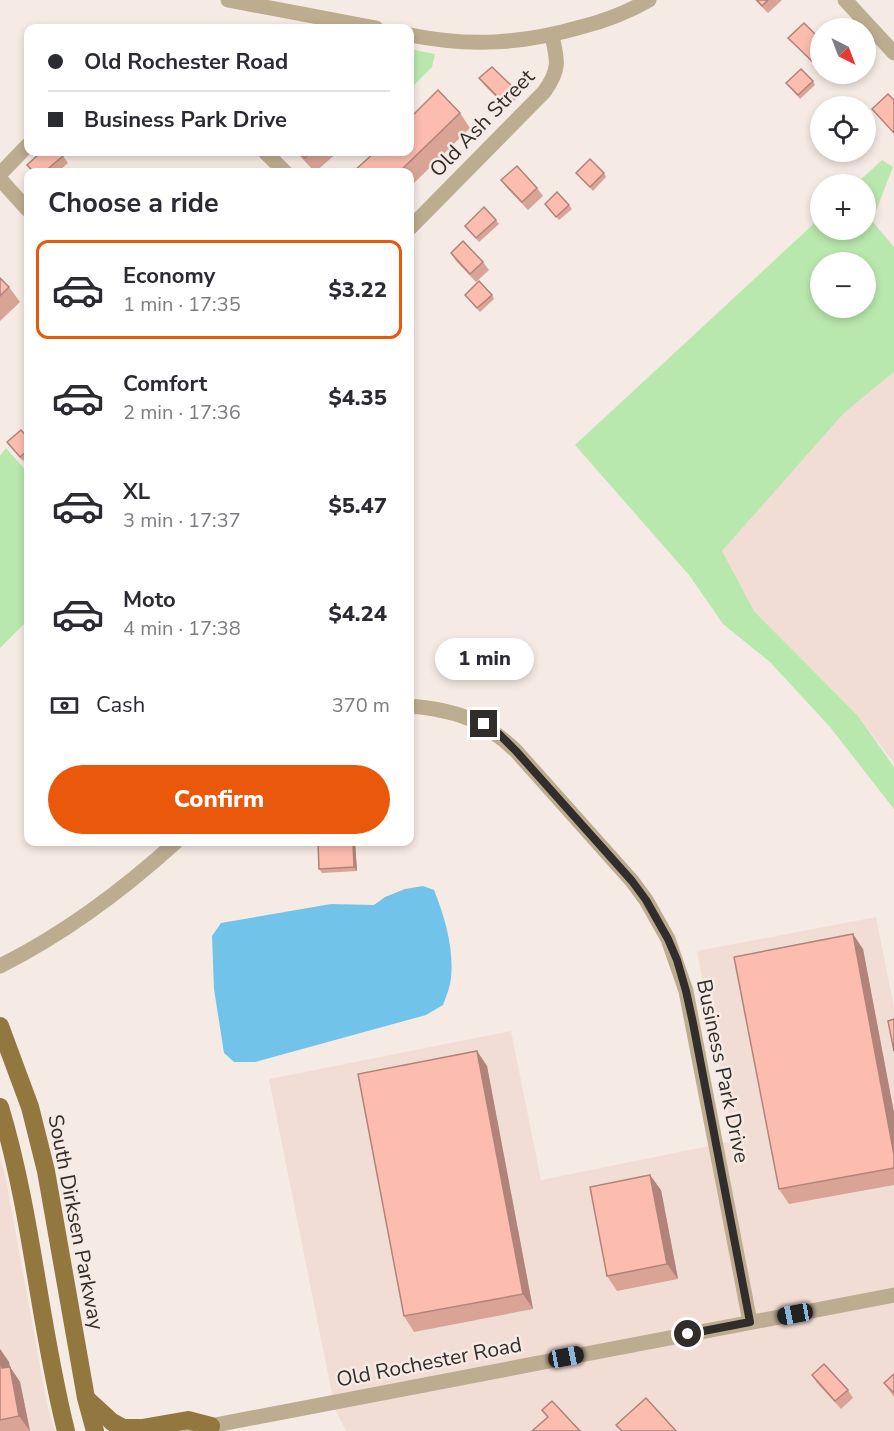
<!DOCTYPE html>
<html lang="en">
<head>
<meta charset="utf-8">
<style>
  body { margin:0; font-family:"Nunito Sans",sans-serif; background:#f7f7f7; color:#2b2b33; height:100vh; display:flex; flex-direction:column; font-size:22px; white-space:nowrap }
  * { box-sizing:border-box; margin:0 }
  p { font-size:20px; color:#7c7c81 }
  .icon { flex:none; width:33px; height:33px; fill:none; stroke:currentColor; stroke-width:2; stroke-linecap:round; stroke-linejoin:round }
  .map { position:relative; flex:1; overflow:hidden }
  .panel { position:absolute; left:24px; top:168px; width:390px; height:678px; display:flex; flex-direction:column; background:#fff; border-radius:12px; box-shadow:0 3px 9px #0003 }
  .panel>* { flex:none }
  .top-card { position:absolute; left:24px; top:24px; width:390px; height:132px; border-radius:12px; box-shadow:0 3px 9px #0003; display:grid; align-content:center; height:132px; padding:0 24px; background:#fff }
  .needle { width:39px; rotate:138deg }
  .tools { position:absolute; left:810px; top:18px; display:grid; gap:12px }
  .tools a { display:grid; place-items:center; width:66px; height:66px; border-radius:50%; background:#fff; box-shadow:0 3px 9px #0003; font-size:30px }
  .end { position:absolute; width:27px; height:27px; margin:-14px; border:8px solid #312d2b; background:#fff; box-shadow:0 0 0 3px #fff }
  .from { border-radius:50% }
  .bubble { position:absolute; height:42px; border-radius:21px; background:#fff; box-shadow:0 3px 9px #0003; font-size:20px; font-weight:800; line-height:42px; text-align:center }
  .car { position:absolute; width:18px; height:36px; margin:-18px -9px; border-radius:8px; box-shadow:0 0 4px 2px #0007; background:linear-gradient(#222 24%,#8ab4d8 0 40%,#222 0 76%,#8ab4d8 0 86%,#222 0) }
  .top-card b { display:flex; align-items:center; gap:21px; height:57px; font-size:22px }
  .top-card b+b { border-top:2px solid #e1e1e2 }
  .top-card i { width:15px; height:15px; background:#2b2b33 }
  ul { padding:0; list-style:none }
  li { display:flex; align-items:center; gap:18px; height:99px; margin:0 12px 9px; padding:0 12px; border:3px solid transparent; border-radius:12px }
  li div { flex:1 }
  li b { display:block; font-size:22px }
  li em { font-style:normal; font-weight:800 }
  li.current { border-color:#ea580c }
  li>.icon { width:54px; height:54px; stroke-width:1.5 }
  h2 { padding:0 24px; font-size:27px; line-height:72px }
  .pay { display:flex; align-items:center; gap:15px; height:66px; padding:0 24px; font-size:22px }
  .pay p { margin-inline-start:auto }
  .action { display:flex; gap:12px; margin-top:auto; padding:12px 24px }
  .action a { flex:1; height:69px; border-radius:36px; background:#ea580c; color:#fff; font-size:24px; font-weight:800; line-height:69px; text-align:center }
  .map>svg:first-child { display:block }
</style>
</head>
<body>
<div class="map">
<svg width="894" height="1431" viewBox="0 0 894 1431">
  <rect width="100%" height="100%" fill="#f6eae4"/>
  <g fill="#f2ddd5">
    <path d="M894 372V763L858 716 754 611 721 551 844 413Z"/>
    <path d="M876 917 894 1007V1431H346L335 1409 269 1079 511 1031 541 1180 734 1141 697 951Z"/>
    <path d="M0 1156 6 1179 47 1404 55 1431H0Z"/>
  </g>
  <g fill="#b9e8ae" fill-rule="evenodd">
    <path d="M410 49 435 54 432 67 410 89Z"/>
    <path d="M882 160 893 167 872 221 894 247V372L844 413 722 551 754 611 858 716 894 767V809L830 727 770 662 723 624 689 575 575 445 820 218V230H866V184H856ZM820 262H866V308H820Z"/>
    <path d="M6 448 28 473V620L0 648V456Z"/>
  </g>
  <path fill="#72c3e9" d="M423 886 434 890C445 917 454 949 451 978 450 987 446 997 443 1005L426 1015 255 1062H234L224 1053 214 989 212 936 221 923 331 904 374 905 385 897 405 889Z"/>
  <g fill="none" stroke-linecap="round" stroke-linejoin="round">
    <g stroke="#bcad90" stroke-width="15">
      <path d="M228 0 376 28"/>
      <path d="M845 0 894 53"/>
      <path d="M410 35C470 47 522 44 581 27 605 21 628 12 649 0"/>
      <path d="M265 152 285 172"/>
      <path d="M0 174 28 145"/>
      <path d="M0 179 28 210"/>
      <path d="M410 228 544 92C560 70 558 61 552 36"/>
      <path d="M410 706C455 710 483 719 516 751L632 881 646 900 668 939 686 991 750 1322"/>
      <path d="M0 966C64 934 123 890 176 842"/>
      <path d="M184 1431 894 1295"/>
    </g>
    <g stroke="#92773f" stroke-width="18">
      <path d="M0 1026 30 1107 46 1171 86 1398 95 1431"/>
      <path d="M0 1107C32 1213 39 1324 66 1431"/>
      <path d="M87 1399 112 1422 123 1428H142L188 1420 211 1426"/>
    </g>
  </g>
  <g fill="#d9a396">
    <path d="M755 0H782L768 13Z"/>
    <path d="M788 38 820 39V65L818 68Z"/>
    <path d="M479 78 514 88 519 96 507 108 485 86Z"/>
    <path d="M813 81 815 85 800 99 786 83Z"/>
    <path d="M460 113 470 128 410 187V172H353Z"/>
    <path d="M296 152H336L337 153 315 172Z"/>
    <path d="M63 156 68 163 58 172H32L27 165Z"/>
    <path d="M576 173H604L606 177 593 191Z"/>
    <path d="M501 180 537 188 543 196 528 210 507 188Z"/>
    <path d="M545 204 569 205 572 209 559 220Z"/>
    <path d="M496 220 499 224 479 242 465 226Z"/>
    <path d="M451 253 483 262 489 270 476 282 456 261Z"/>
    <path d="M0 278 9 287 20 302 0 321Z"/>
    <path d="M465 295H492L494 299 480 312Z"/>
    <path d="M28 438V456L23 461 7 442Z"/>
    <path d="M318 842H355L357 871 322 873 319 869Z"/>
    <path d="M863 949 894 1113V1185L789 1204 779 1189Z"/>
    <path d="M477 1051 487 1066 533 1309 414 1332 404 1316Z"/>
    <path d="M661 1190 678 1279 617 1291 607 1276Z"/>
    <path d="M0 1349 9 1362 10 1367 20 1382 30 1431H0Z"/>
    <path d="M894 1374V1397L884 1383Z"/>
    <path d="M812 1375 848 1390 853 1398 841 1409 817 1383Z"/>
  </g>
  <g fill="#b0847a">
    <path d="M353 842H355L357 871 354 867Z"/>
    <path d="M853 934 863 949 894 1113V1155Z"/>
    <path d="M477 1051 487 1066 533 1309 523 1294Z"/>
    <path d="M650 1175 661 1190 678 1279 667 1264Z"/>
    <path d="M0 1349 9 1362 13 1383 2 1368 0 1356Z"/>
    <path d="M10 1367 20 1382 30 1431 19 1416Z"/>
  </g>
  <g fill="#fcbdae" stroke="#b0847a" stroke-width="1.5">
    <path d="M757 0H768L762 6Z"/>
    <path d="M804 23 820 39 818 41 820 43V59L815 64 788 38Z"/>
    <path d="M492 67 514 88 501 100 479 78Z"/>
    <path d="M801 69 813 81 798 95 786 83Z"/>
    <path d="M438 90 460 113 399 172H353L375 152H410V118Z"/>
    <path d="M888 94 894 100V133L872 109Z"/>
    <path d="M41 152H59L63 156 44 172H34L27 165Z"/>
    <path d="M299 152H311L305 158Z"/>
    <path d="M590 159 604 173 590 187 576 173Z"/>
    <path d="M517 166 537 188 522 202 501 180Z"/>
    <path d="M557 192 569 205 556 217 545 204Z"/>
    <path d="M484 207 496 220 476 238 465 226Z"/>
    <path d="M463 241 483 262 470 274 451 253Z"/>
    <path d="M0 278 9 287 0 296Z"/>
    <path d="M479 281 492 295 477 308 465 295Z"/>
    <path d="M21 430 28 438V450L20 457 7 442Z"/>
    <path d="M318 842H353L354 867 319 869Z"/>
    <path d="M853 934 894 1155V1168L779 1189 734 957Z"/>
    <path d="M894 1019V1051L888 1021Z"/>
    <path d="M477 1051 523 1294 404 1316 358 1074Z"/>
    <path d="M650 1175 667 1264 607 1276 590 1187Z"/>
    <path d="M0 1356 2 1368 10 1367 19 1416 0 1420Z"/>
    <path d="M824 1364 848 1390 835 1401 812 1375Z"/>
    <path d="M894 1374V1393L884 1383Z"/>
    <path d="M646 1398 676 1431H622L616 1425Z"/>
    <path d="M552 1401 580 1431H532L548 1417 542 1410Z"/>
  </g>
  <g fill="none" stroke-linecap="round" stroke-linejoin="round">
    <path stroke="#312d2b" stroke-width="8" d="M484 724 499 734 516 751 632 881 646 900 668 939 677 960 686 991 693 1023 750 1322 688 1334"/>
  </g>
  <g text-anchor="middle" stroke-width="5" stroke-linejoin="round" paint-order="stroke">
    <g font-size="21" fill="#312d2b" stroke="#f6eae4">
      <text transform="translate(482 123) rotate(-46)" y="7">Old Ash Street</text>
      <text transform="translate(723 1071) rotate(78)" y="7">Business Park Drive</text>
      <text transform="translate(76 1222) rotate(79)" y="7">South Dirksen Parkway</text>
      <text transform="translate(429 1362) rotate(-11)" y="7">Old Rochester Road</text>
    </g>
  </g>
</svg>
<div class="tools">
<a><svg class="needle" viewBox="-14 -14 28 28"><path d="M0-13l5 13h-10z" fill="#e53935"/><path d="M0 13l5-13h-10z" fill="#7c7c81"/></svg></a>
<a><svg class="icon" aria-label="locate" viewBox="0 0 24 24"><circle cx="12" cy="12" r="6"/><path d="M12 2v4M12 18v4M2 12h4M18 12h4"/></svg></a>
<a>+</a>
<a>−</a>
</div>
<i class="end from" style="left:688px;top:1334px"></i>
<i class="end" style="left:484px;top:724px"></i>
<div class="bubble" style="left:435px;top:638px;width:99px">1 min</div>
<i class="car" style="left:795px;top:1314px;rotate:259deg"></i>
<i class="car" style="left:566px;top:1357px;rotate:79deg"></i>
<div class="top-card">
<b><i class="from"></i>Old Rochester Road</b>
<b><i></i>Business Park Drive</b>
</div>
<section class="panel">
<h2>Choose a ride</h2>
<ul>
<li class="current"><svg class="icon" aria-label="car" viewBox="0 0 24 24"><path d="M5 17H2v-5l4-1 3-4h7l3 4 3 1v5h-3M9 17h6M6 11h13"/><circle cx="7" cy="17" r="2"/><circle cx="17" cy="17" r="2"/></svg><div><b>Economy</b><p>1 min · 17:35</p></div><em>$3.22</em></li>
<li><svg class="icon" aria-label="car" viewBox="0 0 24 24"><path d="M5 17H2v-5l4-1 3-4h7l3 4 3 1v5h-3M9 17h6M6 11h13"/><circle cx="7" cy="17" r="2"/><circle cx="17" cy="17" r="2"/></svg><div><b>Comfort</b><p>2 min · 17:36</p></div><em>$4.35</em></li>
<li><svg class="icon" aria-label="car" viewBox="0 0 24 24"><path d="M5 17H2v-5l4-1 3-4h7l3 4 3 1v5h-3M9 17h6M6 11h13"/><circle cx="7" cy="17" r="2"/><circle cx="17" cy="17" r="2"/></svg><div><b>XL</b><p>3 min · 17:37</p></div><em>$5.47</em></li>
<li><svg class="icon" aria-label="car" viewBox="0 0 24 24"><path d="M5 17H2v-5l4-1 3-4h7l3 4 3 1v5h-3M9 17h6M6 11h13"/><circle cx="7" cy="17" r="2"/><circle cx="17" cy="17" r="2"/></svg><div><b>Moto</b><p>4 min · 17:38</p></div><em>$4.24</em></li>
</ul>
<div class="pay"><svg class="icon" aria-label="cash" viewBox="0 0 24 24"><path d="M3 7h18v10H3z"/><circle cx="12" cy="12" r="2"/></svg>Cash<p>370 m</p></div>
<div class="action"><a>Confirm</a></div>
</section>
</div>
</body>
</html>
